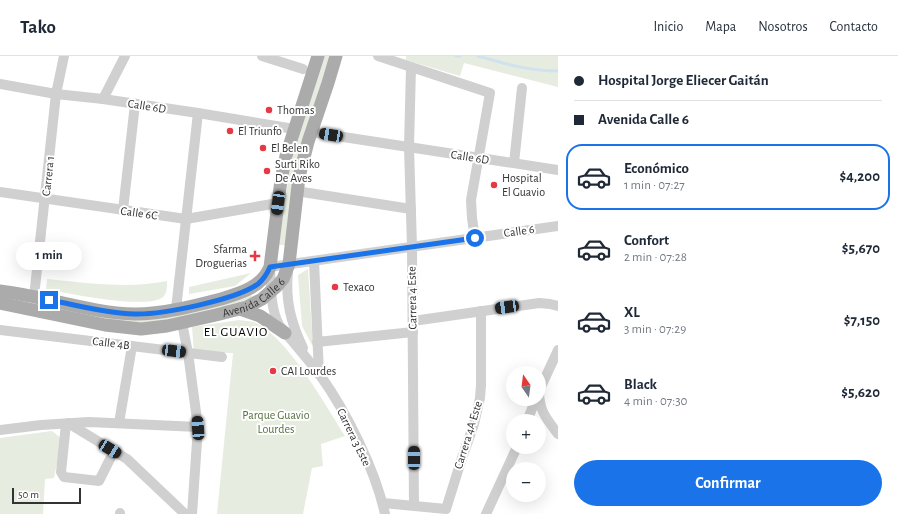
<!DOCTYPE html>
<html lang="es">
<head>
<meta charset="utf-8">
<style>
  body { margin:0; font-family:"Alegreya Sans",sans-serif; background:#f6f6f7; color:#1f2937; height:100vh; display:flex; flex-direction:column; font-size:15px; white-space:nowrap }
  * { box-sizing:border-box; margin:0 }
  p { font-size:13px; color:#747a83 }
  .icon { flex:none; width:22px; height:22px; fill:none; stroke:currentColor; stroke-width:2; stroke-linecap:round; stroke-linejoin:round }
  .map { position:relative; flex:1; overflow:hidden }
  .sheet { display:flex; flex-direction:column; background:#fff; width:340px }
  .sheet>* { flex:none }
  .banner { display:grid; align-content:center; height:88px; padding:0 16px; background:#fff }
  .needle { width:26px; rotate:346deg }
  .controls { position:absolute; left:506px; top:310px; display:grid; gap:8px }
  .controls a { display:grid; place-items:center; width:40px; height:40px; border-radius:50%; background:#fff; box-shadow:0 4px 16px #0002; font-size:20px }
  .scale { position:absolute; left:12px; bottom:10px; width:69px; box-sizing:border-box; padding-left:4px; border:2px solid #333; border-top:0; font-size:11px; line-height:14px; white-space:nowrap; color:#333; -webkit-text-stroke:3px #fff; paint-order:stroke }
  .end { position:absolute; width:18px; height:18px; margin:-9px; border:5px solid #1a73e8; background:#fff; box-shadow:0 0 0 2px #fff }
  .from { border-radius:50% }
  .bubble { position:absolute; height:28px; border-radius:14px; background:#fff; box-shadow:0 4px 16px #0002; font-size:13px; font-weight:700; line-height:28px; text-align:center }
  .car { position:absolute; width:12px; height:24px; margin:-12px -6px; border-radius:5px; box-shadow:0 0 3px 1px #0007; background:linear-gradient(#222 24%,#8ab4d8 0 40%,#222 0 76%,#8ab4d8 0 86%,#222 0) }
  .banner b { display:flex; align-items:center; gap:14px; height:38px; font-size:15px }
  .banner b+b { border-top:1px solid #e0e1e3 }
  .banner i { width:10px; height:10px; background:#1f2937 }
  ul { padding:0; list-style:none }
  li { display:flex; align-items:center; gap:12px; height:66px; margin:0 8px 6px; padding:0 8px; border:2px solid transparent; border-radius:16px }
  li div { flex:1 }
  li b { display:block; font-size:15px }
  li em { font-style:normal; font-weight:700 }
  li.active { border-color:#1a73e8 }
  li>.icon { width:36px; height:36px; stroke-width:1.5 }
  .cta { display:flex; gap:8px; margin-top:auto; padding:8px 16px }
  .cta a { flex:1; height:46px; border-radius:24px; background:#1a73e8; color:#fff; font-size:16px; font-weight:700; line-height:46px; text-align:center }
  header { display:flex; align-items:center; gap:24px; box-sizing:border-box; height:56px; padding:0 20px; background:#fff; border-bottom:1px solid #e0e1e3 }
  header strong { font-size:19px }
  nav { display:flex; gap:22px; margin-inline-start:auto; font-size:14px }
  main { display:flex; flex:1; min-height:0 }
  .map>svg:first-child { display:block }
</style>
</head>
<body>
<header>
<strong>Tako</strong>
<nav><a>Inicio</a><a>Mapa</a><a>Nosotros</a><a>Contacto</a></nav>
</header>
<main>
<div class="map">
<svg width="558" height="458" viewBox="0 0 558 458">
  <rect width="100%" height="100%" fill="#fff"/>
  <g fill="#e6ecdf">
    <path d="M324 0H330L287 189H279L290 110Z"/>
    <path d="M406 0H558V31L464 7 460 20 406 4Z"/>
    <path d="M308 213 313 291 302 270 298 219Z"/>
    <path d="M251 217 235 230 189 238V231Z"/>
    <path d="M47 223C87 227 128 233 167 225 167 230 167 236 164 240 152 255 65 237 46 233Z"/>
    <path d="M251 238 253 245 177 264 141 267H121L0 244V239L120 262Z"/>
    <path d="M239 264C244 265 250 265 254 266 287 280 326 350 345 380L321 388 323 410 312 412 303 458H217L233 297 194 296 192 271Z"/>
    <path d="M52 375 62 383 54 422 45 423 43 458H0V382Z"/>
  </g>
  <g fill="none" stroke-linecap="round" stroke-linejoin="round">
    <g stroke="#cfe2ee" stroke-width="3">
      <path d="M456 0H460"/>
      <path d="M478 0C506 8 529 15 558 15"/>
    </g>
    <g stroke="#d0d0d0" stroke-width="10">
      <path d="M262 0 303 13"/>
      <path d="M378 0 490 37 471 144 472 162 475 182"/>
      <path d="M411 11 409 91 412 191 414 450"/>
      <path d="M0 28 56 38 103 43 198 57 294 73"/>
      <path d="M103 43 125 0"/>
      <path d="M311 76 558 114"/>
      <path d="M514 107 522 32"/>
      <path d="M296 135 411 153"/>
      <path d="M0 136 186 163 278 147"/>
      <path d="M123 154 135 48"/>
      <path d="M314 205 319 318"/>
      <path d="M288 216C285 244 291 267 303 292"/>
      <path d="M34 241 56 38 64 0"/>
      <path d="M176 253 198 57"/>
      <path d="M413 265 539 247 550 248 558 250"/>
      <path d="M182 267 188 297 198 371 192 458"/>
      <path d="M0 274 222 301"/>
      <path d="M317 286 413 276"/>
      <path d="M539 334C539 355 546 362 558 378"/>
      <path d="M539 335 558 294"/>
      <path d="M527 365 536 343"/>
      <path d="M68 367 127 403 185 458"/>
      <path d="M119 367 132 290"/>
      <path d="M66 368 61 416 64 421 99 425 110 403"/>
      <path d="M0 374 41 369 89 366 198 371"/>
      <path d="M383 447 446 453 461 405 474 368 480 342 481 329V255"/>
      <path d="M120 457V458"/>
      <path d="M385 458C375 413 347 357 320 319 307 302 293 286 279 269 270 251 271 230 270 211L558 170"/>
      <path d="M486 458 517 391"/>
    </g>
    <g stroke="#ababab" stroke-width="13">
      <path d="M0 235C44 240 90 257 135 258 163 258 194 250 221 243 241 237 262 231 270 211L281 124 286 100 318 0"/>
      <path id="s1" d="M0 247 105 269 141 273 167 270 216 259 247 251 262 243 277 230 283 223 289 208 299 121 308 86 328 27 336 0"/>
      <path d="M240 253 260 260 285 277"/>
    </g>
  </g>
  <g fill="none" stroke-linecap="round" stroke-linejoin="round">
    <path stroke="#1a73e8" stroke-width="5" d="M49 244C77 249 105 257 134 258 161 259 236 244 258 228 264 223 267 218 270 211L475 182"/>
  </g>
  <g fill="#e63946" stroke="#fff" stroke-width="1.5">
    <circle cx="269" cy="54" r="4"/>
    <circle cx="230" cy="75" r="4"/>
    <circle cx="263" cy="92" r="4"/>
    <circle cx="267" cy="115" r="4"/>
    <circle cx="494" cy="129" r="4"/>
    <path d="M253 194h4v4h4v4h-4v4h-4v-4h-4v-4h4z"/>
    <circle cx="335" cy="231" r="4"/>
    <circle cx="273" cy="315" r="4"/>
  </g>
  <g text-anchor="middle" stroke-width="4" stroke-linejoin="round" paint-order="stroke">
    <g font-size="12" fill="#333" stroke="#fff">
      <text transform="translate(147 50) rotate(9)" y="4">Calle 6D</text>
      <text transform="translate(470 101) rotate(9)" y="4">Calle 6D</text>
      <text transform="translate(48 120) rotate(-84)" y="4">Carrera 1</text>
      <text transform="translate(139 157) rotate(8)" y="4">Calle 6C</text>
      <text transform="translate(519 175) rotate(-8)" y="4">Calle 6</text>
      <text dy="4" stroke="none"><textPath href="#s1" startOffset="262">Avenida Calle 6</textPath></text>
      <text transform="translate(412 242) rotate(-91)" y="4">Carrera 4 Este</text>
      <text transform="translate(111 287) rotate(7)" y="4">Calle 4B</text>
      <text transform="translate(468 379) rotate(-73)" y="4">Carrera 4A Este</text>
      <text transform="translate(354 381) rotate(64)" y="4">Carrera 3 Este</text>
    </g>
    <g font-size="12" fill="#333" stroke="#fff" text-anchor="start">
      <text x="277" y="58">Thomas</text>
      <text x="238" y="79">El Triunfo</text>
      <text x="271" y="96">El Belen</text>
      <text x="275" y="112">Surti Riko<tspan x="275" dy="14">De Aves</tspan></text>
      <text x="502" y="126">Hospital<tspan x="502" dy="14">El Guavio</tspan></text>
      <text x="247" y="197" text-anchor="end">Sfarma<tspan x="247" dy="14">Droguerias</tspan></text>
      <text x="343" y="235">Texaco</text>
      <text x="281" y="319">CAI Lourdes</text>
    </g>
    <g font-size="12" fill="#56703f" stroke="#fff">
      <text x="276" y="363">Parque Guavio<tspan x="276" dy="14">Lourdes</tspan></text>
    </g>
    <g font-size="13" letter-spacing="1" fill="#000" stroke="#fff">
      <text x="236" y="280">EL GUAVIO</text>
    </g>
  </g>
</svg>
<div class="controls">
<a><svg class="needle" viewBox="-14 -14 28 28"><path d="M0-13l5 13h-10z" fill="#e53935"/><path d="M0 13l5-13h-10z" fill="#747a83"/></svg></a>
<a>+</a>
<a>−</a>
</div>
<div class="scale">50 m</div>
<i class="end from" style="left:475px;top:182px"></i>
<i class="end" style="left:49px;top:244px"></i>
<div class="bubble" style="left:16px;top:186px;width:66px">1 min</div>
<i class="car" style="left:331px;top:79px;rotate:279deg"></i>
<i class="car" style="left:278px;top:147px;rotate:188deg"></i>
<i class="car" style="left:507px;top:251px;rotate:262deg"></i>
<i class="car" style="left:174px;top:295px;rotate:97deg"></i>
<i class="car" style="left:198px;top:372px;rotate:356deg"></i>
<i class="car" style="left:110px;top:393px;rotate:121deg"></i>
<i class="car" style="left:414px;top:402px;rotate:0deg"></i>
</div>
<section class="sheet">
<div class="banner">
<b><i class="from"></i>Hospital Jorge Eliecer Gaitán</b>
<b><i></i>Avenida Calle 6</b>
</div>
<ul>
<li class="active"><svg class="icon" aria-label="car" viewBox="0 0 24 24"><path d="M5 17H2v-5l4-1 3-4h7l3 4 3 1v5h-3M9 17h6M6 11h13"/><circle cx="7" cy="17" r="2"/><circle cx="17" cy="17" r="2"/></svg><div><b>Económico</b><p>1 min · 07:27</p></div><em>$4,200</em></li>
<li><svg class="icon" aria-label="car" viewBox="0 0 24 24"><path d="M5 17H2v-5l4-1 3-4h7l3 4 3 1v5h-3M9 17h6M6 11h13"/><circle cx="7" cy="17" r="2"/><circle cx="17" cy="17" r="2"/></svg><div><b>Confort</b><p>2 min · 07:28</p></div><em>$5,670</em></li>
<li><svg class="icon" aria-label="car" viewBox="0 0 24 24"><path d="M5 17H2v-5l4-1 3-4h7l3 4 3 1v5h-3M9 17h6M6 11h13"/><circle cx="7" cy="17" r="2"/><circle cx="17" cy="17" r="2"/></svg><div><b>XL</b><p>3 min · 07:29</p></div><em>$7,150</em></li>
<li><svg class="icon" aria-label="car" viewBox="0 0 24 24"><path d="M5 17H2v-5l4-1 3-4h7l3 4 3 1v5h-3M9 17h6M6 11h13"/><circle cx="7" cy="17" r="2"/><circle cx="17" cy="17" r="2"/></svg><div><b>Black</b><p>4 min · 07:30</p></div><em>$5,620</em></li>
</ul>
<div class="cta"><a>Confirmar</a></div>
</section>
</main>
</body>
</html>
